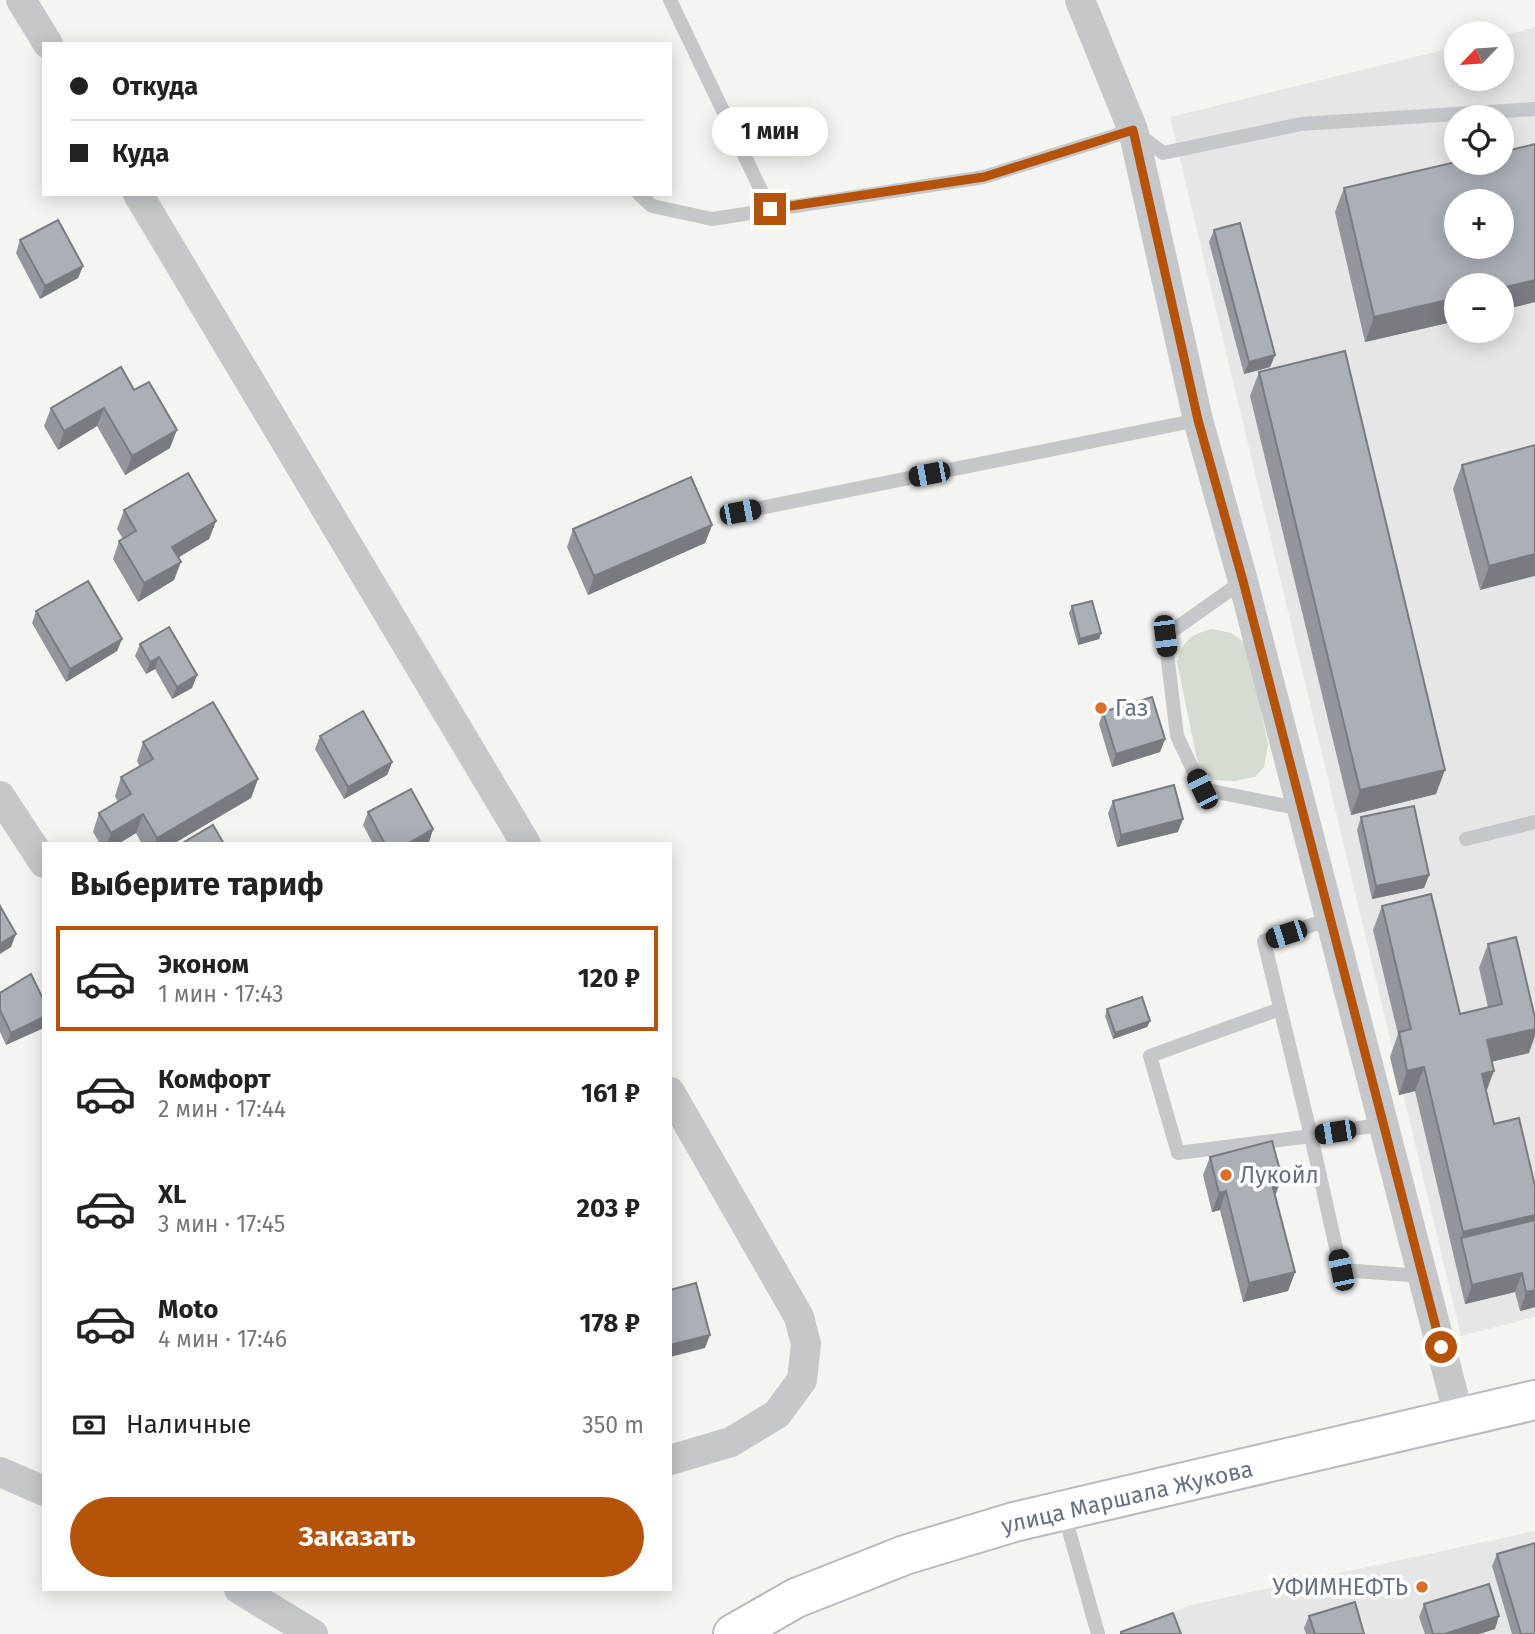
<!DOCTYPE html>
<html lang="ru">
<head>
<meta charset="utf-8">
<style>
  body { margin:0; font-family:"Fira Sans",sans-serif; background:#f6f6f6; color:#222; height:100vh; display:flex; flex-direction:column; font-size:26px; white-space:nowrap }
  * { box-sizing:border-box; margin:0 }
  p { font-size:23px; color:#767676 }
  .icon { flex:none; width:38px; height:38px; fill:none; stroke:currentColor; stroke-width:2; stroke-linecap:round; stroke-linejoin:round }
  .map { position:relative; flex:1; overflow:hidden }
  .details { position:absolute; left:42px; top:842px; width:630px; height:749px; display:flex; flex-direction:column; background:#fff; border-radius:0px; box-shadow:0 4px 18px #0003 }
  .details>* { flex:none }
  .banner { position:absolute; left:42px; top:42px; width:630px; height:154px; border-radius:0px; box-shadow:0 4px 18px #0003; display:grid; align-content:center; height:154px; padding:0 28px; background:#fff }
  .needle { width:46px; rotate:245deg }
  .controls { position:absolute; left:1444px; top:21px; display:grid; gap:14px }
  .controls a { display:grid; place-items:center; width:70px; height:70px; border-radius:50%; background:#fff; box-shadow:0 4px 18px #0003; font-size:35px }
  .end { position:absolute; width:32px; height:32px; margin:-16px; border:9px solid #b45309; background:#fff; box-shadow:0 0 0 4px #fff }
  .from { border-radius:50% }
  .bubble { position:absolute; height:49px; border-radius:24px; background:#fff; box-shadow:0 4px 18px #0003; font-size:23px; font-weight:700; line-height:49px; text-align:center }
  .car { position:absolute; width:21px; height:42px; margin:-21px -10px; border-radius:9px; box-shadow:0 0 5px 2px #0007; background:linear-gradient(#222 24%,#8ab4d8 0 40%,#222 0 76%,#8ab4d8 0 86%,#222 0) }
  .banner b { display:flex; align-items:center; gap:24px; height:66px; font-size:26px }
  .banner b+b { border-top:2px solid #e0e0e0 }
  .banner i { width:18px; height:18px; background:#222 }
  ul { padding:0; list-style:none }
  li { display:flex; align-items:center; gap:21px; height:105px; margin:0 14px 10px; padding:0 14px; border:4px solid transparent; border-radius:0px }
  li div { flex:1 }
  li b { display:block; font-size:26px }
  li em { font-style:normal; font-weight:700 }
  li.active { border-color:#b45309 }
  li>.icon { width:63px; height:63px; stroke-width:1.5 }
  h2 { padding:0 28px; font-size:32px; line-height:84px }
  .pay { display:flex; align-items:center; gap:18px; height:77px; padding:0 28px; font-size:26px }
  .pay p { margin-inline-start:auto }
  .cta { display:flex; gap:14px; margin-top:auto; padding:14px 28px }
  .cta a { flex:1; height:80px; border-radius:42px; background:#b45309; color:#fff; font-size:28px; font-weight:700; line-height:80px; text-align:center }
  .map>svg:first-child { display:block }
</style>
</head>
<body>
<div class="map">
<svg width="1535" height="1634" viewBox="0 0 1535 1634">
  <rect width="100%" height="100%" fill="#f4f5f1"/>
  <g fill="#e5e6e5" fill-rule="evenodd">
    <path d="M1535 27V1317L1461 1336 1170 117 1456 47V79H1502V36ZM1456 117H1502V163H1456ZM1456 201H1502V247H1456ZM1456 285H1502V331H1456Z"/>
    <path d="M1535 1531V1634H1123L1191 1605Z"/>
  </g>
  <path fill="#d5dcd2" d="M1212 629 1231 633 1248 645 1268 745 1264 767 1255 777 1235 781 1214 780 1199 769 1177 662C1184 639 1190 635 1212 629Z"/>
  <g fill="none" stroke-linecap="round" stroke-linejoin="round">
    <g stroke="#b7babf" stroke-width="42">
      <path id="secondary" d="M733 1634 796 1598 905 1555 1014 1522 1535 1400"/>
    </g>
    <g stroke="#c5c7cb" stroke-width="14">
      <path d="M670 0 770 209"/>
      <path d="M639 194 652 206 712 219 984 177 1133 130 1163 153 1301 124 1535 109"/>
      <path d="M740 512 1198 420"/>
      <path d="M1243 581 1165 636 1177 736 1202 789 1301 809"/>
      <path d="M1466 839 1535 822"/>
      <path d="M1330 919 1264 941 1311 1136 1341 1270 1423 1276"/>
      <path d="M1280 1009 1150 1056 1178 1153 1311 1136 1383 1124"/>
      <path d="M1064 1513 1098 1634"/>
    </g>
    <g stroke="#c5c7cb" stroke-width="30">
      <path d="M21 0 48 44"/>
      <path d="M1080 0 1133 130 1198 420 1243 581 1459 1417"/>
      <path d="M138 194 526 844"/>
      <path d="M0 796 44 863"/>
      <path d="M670 1092 799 1317 806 1344 802 1380 777 1414 731 1442 670 1460"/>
      <path d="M0 1472 44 1491"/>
      <path d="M239 1589 313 1634"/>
    </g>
    <use href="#secondary" stroke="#fff" stroke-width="38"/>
  </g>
  <g fill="#93979d">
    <path d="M1344 188 1535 302 1502 310V285H1456V321L1365 342 1335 212Z"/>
    <path d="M1214 230 1275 355 1270 367 1244 374 1209 242Z"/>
    <path d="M20 240 83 266 78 278 40 299 16 253Z"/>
    <path d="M121 367 170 448 125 475 97 426 58 450 44 426 51 408Z"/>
    <path d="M1259 372 1436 794 1351 815 1250 396Z"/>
    <path d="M1535 445 1480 590 1453 489 1462 465Z"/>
    <path d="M124 510 216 521 209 539 178 558 174 580 138 602 113 559 119 541 123 539 117 529Z"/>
    <path d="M712 525 705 543 588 595 567 547 573 529Z"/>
    <path d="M1072 606 1101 633 1099 639 1078 645 1069 613Z"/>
    <path d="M36 611 122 639 117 651 66 682 32 623Z"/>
    <path d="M140 644 197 675 192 688 172 699 155 669 146 674 135 656Z"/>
    <path d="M1103 712 1165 739 1160 752 1112 767 1099 724Z"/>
    <path d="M320 736 392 762 387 775 344 799 315 749Z"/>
    <path d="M143 742 258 779 251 798 173 844H142L136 833 118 844H100L93 832 99 813 118 802 115 796 121 777 140 767 137 761Z"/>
    <path d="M1113 801 1178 832 1117 847 1108 813Z"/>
    <path d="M368 812 433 829 429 842 426 844H373L363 825Z"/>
    <path d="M1361 817 1429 875 1424 888 1372 899 1357 830Z"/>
    <path d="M1382 906 1460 1014 1488 1007 1479 968 1488 944 1529 1053 1492 1061 1486 1092 1535 1307 1520 1311 1515 1292 1465 1304 1415 1091 1399 1095 1390 1057 1398 1034 1373 930Z"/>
    <path d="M0 993 44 1001 6 1045 0 1032Z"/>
    <path d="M1107 1009 1150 1021 1147 1027 1113 1039 1105 1016Z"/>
    <path d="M1210 1157 1275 1196 1295 1272 1288 1291 1243 1302 1220 1210 1212 1212 1203 1175Z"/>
    <path d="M1497 1554 1535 1634H1512L1492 1566Z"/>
    <path d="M1424 1604 1495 1629 1479 1634H1425L1419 1617Z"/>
    <path d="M1309 1616 1364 1634H1306L1304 1628Z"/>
  </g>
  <g fill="#787b80">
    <path d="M83 266 78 278 40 299 45 286Z"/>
    <path d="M1535 280V302L1502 310V288Z"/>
    <path d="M1456 298V321L1365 342 1374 317Z"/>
    <path d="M1275 355 1270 367 1244 374 1249 362Z"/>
    <path d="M104 408 97 426 58 450 64 431Z"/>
    <path d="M177 430 170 448 125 475 132 456Z"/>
    <path d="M216 521 209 539 165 565 172 547Z"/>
    <path d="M712 525 705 543 588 595 594 576Z"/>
    <path d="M1535 554V576L1480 590 1489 566Z"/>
    <path d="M181 562 174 580 138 602 144 583Z"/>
    <path d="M1101 633 1099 639 1078 645 1080 639Z"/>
    <path d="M122 639 117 651 66 682 70 669Z"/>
    <path d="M159 657 155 669 146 674 150 662Z"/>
    <path d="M197 675 192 688 172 699 177 687Z"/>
    <path d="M1165 739 1160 752 1112 767 1116 754Z"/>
    <path d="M392 762 387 775 344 799 348 787Z"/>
    <path d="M1445 770 1436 794 1351 815 1360 790Z"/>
    <path d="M258 779 251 798 173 844H155L157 838Z"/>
    <path d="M143 814 136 833 118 844H107L111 833Z"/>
    <path d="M1183 819 1178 832 1117 847 1121 835Z"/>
    <path d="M433 829 429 842 426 844H407Z"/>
    <path d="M1429 875 1424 888 1372 899 1376 886Z"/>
    <path d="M16 934 11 947 0 954V944Z"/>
    <path d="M44 1017V1028L6 1045 11 1033Z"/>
    <path d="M1150 1021 1147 1027 1113 1039 1115 1033Z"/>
    <path d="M1535 1029V1036L1529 1053 1478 1065 1487 1040Z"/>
    <path d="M1424 1067 1415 1091 1399 1095 1407 1071Z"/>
    <path d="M1494 1071 1485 1095 1482 1074Z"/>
    <path d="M1282 1178 1275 1196 1271 1180Z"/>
    <path d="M1226 1191 1220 1210 1212 1212 1219 1193Z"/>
    <path d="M1535 1215V1232L1461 1238 1463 1232Z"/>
    <path d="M1295 1272 1288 1291 1243 1302 1249 1283Z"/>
    <path d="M1522 1273 1515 1292 1465 1304 1472 1285Z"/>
    <path d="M1535 1290V1307L1520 1311 1526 1292Z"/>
    <path d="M710 1335 705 1348 670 1357V1345Z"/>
    <path d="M1499 1616 1495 1629 1479 1634H1445Z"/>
  </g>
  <g fill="#abb0b7" stroke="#787b80" stroke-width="2" fill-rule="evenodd">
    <path d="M1535 144V280L1502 288V285H1456V298L1374 317 1344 188 1456 162 1502 163V152ZM1456 201H1502V247H1456Z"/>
    <path d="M58 220 83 266 45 286 20 240Z"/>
    <path d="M1240 223 1275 355 1249 362 1214 230Z"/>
    <path d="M1345 351 1445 770 1360 790 1259 372Z"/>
    <path d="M121 367 134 390 149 382 177 430 132 456 104 408 64 431 51 408Z"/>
    <path d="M1535 445V554L1489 566 1462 465Z"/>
    <path d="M188 473 216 521 172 547 181 562 144 583 119 541 136 531 124 510Z"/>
    <path d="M691 477 712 525 594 576 573 529Z"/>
    <path d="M88 581 122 639 70 669 36 611Z"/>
    <path d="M1092 601 1101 633 1080 639 1072 606Z"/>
    <path d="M169 627 197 675 177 687 159 657 150 662 140 644Z"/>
    <path d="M1152 697 1165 739 1116 754 1103 712Z"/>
    <path d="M213 702 258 779 157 838 143 814 111 833 99 813 131 794 121 777 153 759 143 742Z"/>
    <path d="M363 711 392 762 348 787 320 736Z"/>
    <path d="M1174 785 1183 819 1121 835 1113 801Z"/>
    <path d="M411 789 433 829 407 844H385L368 812Z"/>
    <path d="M1414 806 1429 875 1376 886 1361 817Z"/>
    <path d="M213 825 224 844H181Z"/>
    <path d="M1431 894 1460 1014 1502 1004 1488 944 1516 937 1535 1018V1029L1487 1040 1494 1071 1482 1074 1494 1124 1519 1118 1535 1186V1215L1463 1232 1424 1067 1407 1071 1399 1032 1411 1029 1382 906Z"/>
    <path d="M0 906 16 934 0 944Z"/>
    <path d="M31 974 44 1001V1017L11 1033 0 1010V993Z"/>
    <path d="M1142 997 1150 1021 1115 1033 1107 1009Z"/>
    <path d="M1272 1141 1282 1178 1271 1180 1295 1272 1249 1283 1226 1191 1219 1193 1210 1157Z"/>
    <path d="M1535 1220V1290L1526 1292 1522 1273 1472 1285 1461 1238Z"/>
    <path d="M696 1283 710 1335 670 1345V1290Z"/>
    <path d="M1535 1543V1634H1521L1497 1554Z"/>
    <path d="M1489 1584 1499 1616 1445 1634H1433L1424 1604Z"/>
    <path d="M1355 1602 1364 1634H1315L1309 1616Z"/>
    <path d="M1173 1613 1181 1634H1121V1632Z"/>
  </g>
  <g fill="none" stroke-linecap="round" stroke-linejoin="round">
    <path stroke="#b45309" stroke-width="9" d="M770 209 984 177 1133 130 1198 420 1243 581 1441 1347"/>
  </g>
  <g fill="#de6d28" stroke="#fff" stroke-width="2.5">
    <circle cx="1101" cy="708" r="7"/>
    <circle cx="1226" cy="1175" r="7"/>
    <circle cx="1422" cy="1587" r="7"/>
  </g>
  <g text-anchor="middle" stroke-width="7" stroke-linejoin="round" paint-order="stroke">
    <g font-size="23" fill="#657081" stroke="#fff" text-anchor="start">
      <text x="1115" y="716">Газ</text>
      <text x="1240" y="1183">Лукойл</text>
      <text x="1408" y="1595" text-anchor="end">УФИМНЕФТЬ</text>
    </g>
    <g font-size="23" fill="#657081" stroke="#fff">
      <text transform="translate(1127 1497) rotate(-13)" y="8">улица Маршала Жукова</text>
    </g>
  </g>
</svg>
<div class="controls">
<a><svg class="needle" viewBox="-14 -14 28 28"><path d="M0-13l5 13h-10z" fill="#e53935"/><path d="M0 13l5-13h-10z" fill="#767676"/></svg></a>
<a><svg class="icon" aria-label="locate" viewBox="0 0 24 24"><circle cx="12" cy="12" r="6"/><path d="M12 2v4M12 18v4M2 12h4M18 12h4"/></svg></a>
<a>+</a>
<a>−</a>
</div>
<i class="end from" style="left:1441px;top:1347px"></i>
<i class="end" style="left:770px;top:209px"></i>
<div class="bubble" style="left:712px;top:107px;width:116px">1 мин</div>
<i class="car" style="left:929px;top:474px;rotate:259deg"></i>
<i class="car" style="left:740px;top:512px;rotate:79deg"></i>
<i class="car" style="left:1165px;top:636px;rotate:173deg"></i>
<i class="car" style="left:1202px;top:789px;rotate:334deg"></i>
<i class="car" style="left:1286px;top:934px;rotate:252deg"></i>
<i class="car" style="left:1335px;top:1132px;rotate:261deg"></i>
<i class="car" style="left:1341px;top:1270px;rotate:348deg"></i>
<div class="banner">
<b><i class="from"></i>Откуда</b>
<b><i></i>Куда</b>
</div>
<section class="details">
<h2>Выберите тариф</h2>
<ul>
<li class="active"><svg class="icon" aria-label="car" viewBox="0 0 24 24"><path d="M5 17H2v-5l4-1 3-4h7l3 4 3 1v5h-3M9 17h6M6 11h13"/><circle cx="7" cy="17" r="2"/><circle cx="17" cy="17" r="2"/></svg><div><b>Эконом</b><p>1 мин · 17:43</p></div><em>120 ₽</em></li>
<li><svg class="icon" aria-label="car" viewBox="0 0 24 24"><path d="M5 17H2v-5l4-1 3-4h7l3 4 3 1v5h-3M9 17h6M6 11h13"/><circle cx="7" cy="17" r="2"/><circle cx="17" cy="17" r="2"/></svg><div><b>Комфорт</b><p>2 мин · 17:44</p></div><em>161 ₽</em></li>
<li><svg class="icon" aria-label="car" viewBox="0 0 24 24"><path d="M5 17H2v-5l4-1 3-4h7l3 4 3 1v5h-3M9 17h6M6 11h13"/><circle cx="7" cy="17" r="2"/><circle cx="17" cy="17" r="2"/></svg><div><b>XL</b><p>3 мин · 17:45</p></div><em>203 ₽</em></li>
<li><svg class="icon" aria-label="car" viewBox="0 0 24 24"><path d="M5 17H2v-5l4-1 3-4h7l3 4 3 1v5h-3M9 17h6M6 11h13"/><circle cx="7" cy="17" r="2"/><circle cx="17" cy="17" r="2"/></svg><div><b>Moto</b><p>4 мин · 17:46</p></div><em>178 ₽</em></li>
</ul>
<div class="pay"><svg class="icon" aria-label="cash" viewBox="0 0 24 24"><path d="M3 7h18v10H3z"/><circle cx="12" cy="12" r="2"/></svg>Наличные<p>350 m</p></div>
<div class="cta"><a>Заказать</a></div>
</section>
</div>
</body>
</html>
